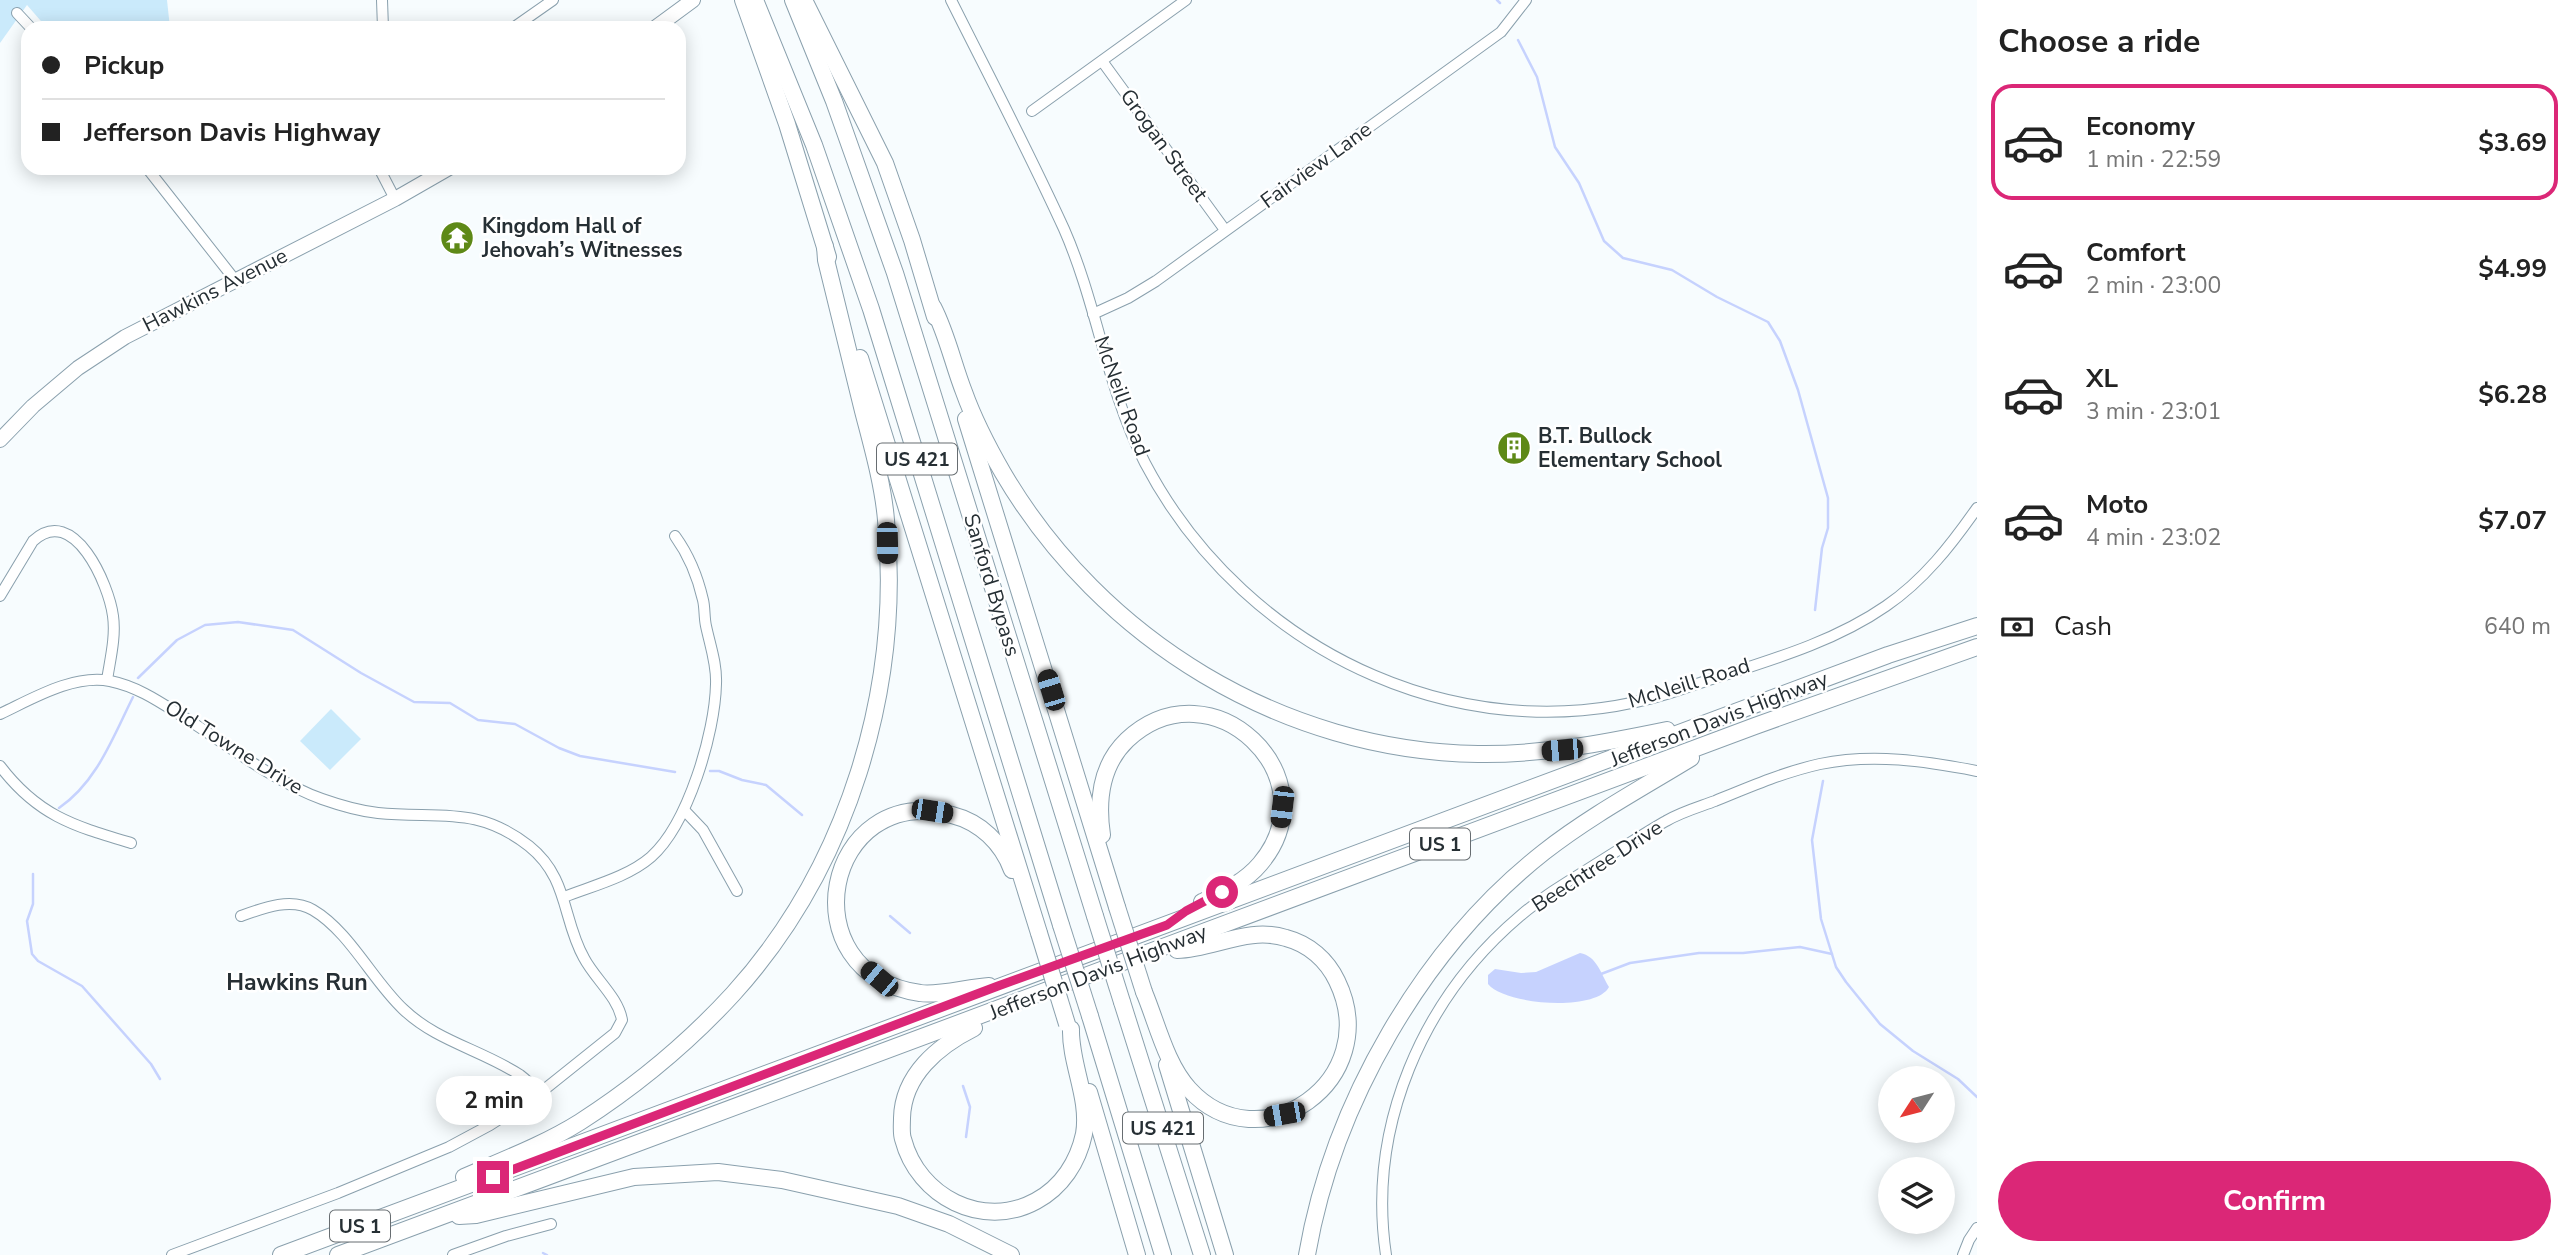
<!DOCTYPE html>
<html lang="en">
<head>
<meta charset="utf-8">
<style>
  body { margin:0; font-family:"Nunito Sans",sans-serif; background:#f6f6f6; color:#222; height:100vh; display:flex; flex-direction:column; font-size:26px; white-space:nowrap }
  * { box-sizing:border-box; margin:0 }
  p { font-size:23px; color:#767676 }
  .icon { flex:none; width:38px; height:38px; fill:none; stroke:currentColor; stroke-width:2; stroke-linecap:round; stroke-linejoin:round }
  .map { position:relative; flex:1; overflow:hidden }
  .details { display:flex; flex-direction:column; background:#fff; width:595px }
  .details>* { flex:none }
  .banner { position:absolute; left:21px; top:21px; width:665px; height:154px; border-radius:21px; box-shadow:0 4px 18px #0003; display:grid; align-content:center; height:154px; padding:0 21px; background:#fff }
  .needle { width:46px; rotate:234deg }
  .tools { position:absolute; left:1878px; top:1066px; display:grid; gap:14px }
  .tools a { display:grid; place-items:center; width:77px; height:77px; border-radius:50%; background:#fff; box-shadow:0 4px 18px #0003; font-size:35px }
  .end { position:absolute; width:32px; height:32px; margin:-16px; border:9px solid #db2777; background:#fff; box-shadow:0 0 0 4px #fff }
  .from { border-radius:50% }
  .bubble { position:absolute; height:49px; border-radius:24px; background:#fff; box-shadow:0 4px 18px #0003; font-size:23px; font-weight:700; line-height:49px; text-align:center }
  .car { position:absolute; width:21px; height:42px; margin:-21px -10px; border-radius:9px; box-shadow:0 0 5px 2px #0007; background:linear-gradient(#222 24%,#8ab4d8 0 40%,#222 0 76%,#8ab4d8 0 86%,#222 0) }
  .banner b { display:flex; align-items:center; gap:24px; height:66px; font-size:26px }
  .banner b+b { border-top:2px solid #e0e0e0 }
  .banner i { width:18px; height:18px; background:#222 }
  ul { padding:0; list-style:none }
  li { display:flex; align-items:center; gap:21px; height:116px; margin:0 14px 10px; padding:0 7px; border:4px solid transparent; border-radius:21px }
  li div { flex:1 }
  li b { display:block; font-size:26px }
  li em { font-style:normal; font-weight:700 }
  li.on { border-color:#db2777 }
  li>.icon { width:63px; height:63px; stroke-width:1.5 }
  h2 { padding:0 21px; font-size:32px; line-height:84px }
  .pay { display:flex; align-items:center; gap:18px; height:77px; padding:0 21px; font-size:26px }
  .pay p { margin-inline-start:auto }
  .button { display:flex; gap:14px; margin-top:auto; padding:14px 21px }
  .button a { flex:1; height:80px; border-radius:42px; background:#db2777; color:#fff; font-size:28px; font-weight:700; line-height:80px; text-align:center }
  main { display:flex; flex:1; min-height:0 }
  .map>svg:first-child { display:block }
</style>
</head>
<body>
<main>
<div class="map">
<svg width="1977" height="1255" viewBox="0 0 1977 1255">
  <rect width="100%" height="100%" fill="#f7fcfe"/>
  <g fill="#caeafb">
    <path d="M0 0H167L170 28H47L27 5 0 43Z"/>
    <path d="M331 709 361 739 330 770 300 741Z"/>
  </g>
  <path fill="#c6d2fe" d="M1580 953C1597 956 1601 974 1609 987 1596 1012 1505 1005 1488 984V975L1495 969 1521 973 1536 972Z"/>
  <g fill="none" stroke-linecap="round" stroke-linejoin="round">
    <g stroke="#c6d2fe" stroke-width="2.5">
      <path d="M1497 0 1500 3"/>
      <path d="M1518 40 1537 77 1555 147 1579 183 1604 241 1623 258 1672 270 1717 297 1768 322 1780 341 1798 390 1828 498V528L1822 548 1815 610"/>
      <path d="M138 678 177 640 205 625 238 622 293 630 361 673 414 702 450 703 478 720 515 724 559 748 580 756 675 772"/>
      <path d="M710 771H719L742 780 766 785 802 815"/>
      <path d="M1823 781 1812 840 1821 919 1836 967 1846 982 1880 1024 1913 1051 1958 1079 1977 1097"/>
      <path d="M59 808C97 782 113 737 133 697"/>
      <path d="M33 874V904L27 921 32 954 38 961 82 986 151 1064 160 1079"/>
      <path d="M890 916 910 933"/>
      <path d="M1601 974 1630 963 1699 953H1743L1800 947 1832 954"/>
      <path d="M963 1086 970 1107 966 1137"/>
      <path d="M543 1253 547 1255"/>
    </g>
    <g stroke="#8aa0ad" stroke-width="12">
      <g id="minor">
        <path d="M382 0 383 28"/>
        <path d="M951 0C989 76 1029 152 1064 229 1097 304 1107 389 1145 463 1246 656 1475 762 1685 688 1752 665 1827 647 1886 606 1924 580 1951 545 1977 508"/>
        <path d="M17 13 31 28"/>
        <path d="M513 28 553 0"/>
        <path d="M1102 61 1225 230"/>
        <path d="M1032 111 1186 0"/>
        <path d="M147 168 235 280"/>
        <path d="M379 168 395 199"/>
        <path d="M1093 314 1128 298 1156 281 1501 32 1526 0"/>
        <path d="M0 596 33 541C74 503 109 585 113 616 116 637 110 660 107 680"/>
        <path d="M0 714C32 699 73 674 110 681 140 687 164 705 190 721 230 747 277 783 322 799 339 805 359 811 378 813 438 819 477 805 529 846 569 878 562 919 584 958 595 979 618 997 622 1020L615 1033 540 1093 490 1125 449 1147 338 1193 172 1255"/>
        <path d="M0 766C38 816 74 826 131 843"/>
        <path d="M684 810 703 830 737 891"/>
        <path d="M564 897C592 886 628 877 651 857 688 824 715 733 716 684 717 664 710 645 706 626 704 617 705 608 703 600 698 578 688 554 675 536"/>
        <path d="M241 916C263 908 291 897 313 910 349 931 373 981 403 1009 436 1041 482 1050 520 1075 527 1080 533 1087 540 1093"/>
        <path d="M453 1255 506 1236 551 1224"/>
        <path d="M1386 1255C1367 1127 1422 999 1520 916 1548 892 1581 874 1612 854 1630 843 1648 831 1666 821 1681 812 1699 807 1715 801 1749 787 1784 772 1820 764 1873 753 1925 761 1977 771"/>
        <path d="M1963 1255 1969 1240 1977 1228"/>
      </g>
    </g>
    <g stroke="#8aa0ad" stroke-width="16">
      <g id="major">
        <path d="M655 28 693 0"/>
        <path d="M0 440 33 406 78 368 125 337 395 199 449 168"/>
      </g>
    </g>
    <g stroke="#8aa0ad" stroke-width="18">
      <g id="highway">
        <path d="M743 0 787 124 828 257"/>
        <path d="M755 0 814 145 871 309 1061 925"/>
        <path d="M793 0 834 101 895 273 1095 916"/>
        <path d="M804 0 885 163 912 240 935 317"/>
        <path d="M933 307C947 334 953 364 964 392 974 420 988 447 1003 473 1101 640 1283 751 1478 754 1542 755 1604 743 1667 730"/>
        <path d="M860 358 1039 933"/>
        <path d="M966 419 1117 907"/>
        <path d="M1102 835C1097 801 1101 765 1127 740 1212 661 1333 778 1260 864 1245 882 1223 892 1202 902"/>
        <path d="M989 986C969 987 937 996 920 993 786 974 824 781 952 815 980 822 1002 843 1012 870"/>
        <path d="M1144 992C1157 1023 1166 1064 1189 1089 1260 1167 1385 1080 1337 981 1327 960 1309 944 1286 938 1248 926 1214 949 1177 950"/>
        <path d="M1122 1002 1202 1255"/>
        <path d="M1090 1016 1163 1255"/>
        <path d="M974 1028C938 1046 903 1075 902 1118 902 1125 901 1133 903 1139 918 1197 983 1230 1036 1201 1062 1187 1078 1162 1084 1134 1090 1098 1070 1064 1071 1029"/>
        <path d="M1167 1065 1225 1255"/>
        <path d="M1089 1092 1137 1255"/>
        <path d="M464 1177C503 1160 545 1144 580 1122 636 1086 688 1043 733 994 848 867 902 689 886 520 883 484 872 446 863 411 851 361 838 310 826 260L825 246"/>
        <path d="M459 1216 476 1215 634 1177 718 1172 782 1180 898 1206 949 1224 1011 1255"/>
        <path d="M281 1255 1888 655 1977 626"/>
        <path d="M338 1255 1755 726 1977 647"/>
        <path d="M1307 1255C1333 1104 1423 947 1544 852 1590 816 1642 788 1691 758"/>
      </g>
    </g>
    <use href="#minor" stroke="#fff" stroke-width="10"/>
    <use href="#major" stroke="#fff" stroke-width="14"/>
    <use href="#highway" stroke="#fff" stroke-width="16"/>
    <g stroke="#8aa0ad" stroke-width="18" stroke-linecap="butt">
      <g id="highway-bridge">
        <path d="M1117 907 1144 992"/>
        <path d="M1095 916 1122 1002"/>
        <path d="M1061 925 1090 1016"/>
        <path d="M1039 933 1067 1024"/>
      </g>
    </g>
    <use href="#highway-bridge" stroke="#fff" stroke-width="16"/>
  </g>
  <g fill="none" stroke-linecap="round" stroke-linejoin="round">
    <path stroke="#db2777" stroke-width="9" d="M493 1177 998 986 1167 925 1186 911 1222 892"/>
  </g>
  <defs>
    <g id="temple-disc" transform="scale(1.75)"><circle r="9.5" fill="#5e8917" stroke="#fff"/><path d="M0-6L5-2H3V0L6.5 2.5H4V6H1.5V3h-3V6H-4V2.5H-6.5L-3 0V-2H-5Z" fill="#fff"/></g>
    <g id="building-disc" transform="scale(1.75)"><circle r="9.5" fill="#5e8917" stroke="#fff"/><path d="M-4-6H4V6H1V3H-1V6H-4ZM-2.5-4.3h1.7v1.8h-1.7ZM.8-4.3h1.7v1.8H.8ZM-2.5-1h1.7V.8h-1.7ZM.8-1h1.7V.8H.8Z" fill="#fff"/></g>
  </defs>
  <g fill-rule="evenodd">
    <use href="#temple-disc" x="457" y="238"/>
    <use href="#building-disc" x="1514" y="448"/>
  </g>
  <g text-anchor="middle" stroke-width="5" stroke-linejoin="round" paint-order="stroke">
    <g fill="#fff" stroke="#676d71" stroke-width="2">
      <rect x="877" y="443.5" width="80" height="31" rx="5"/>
      <rect x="1410" y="828.5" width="60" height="31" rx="5"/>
      <rect x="1123" y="1112.5" width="80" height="31" rx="5"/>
      <rect x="330" y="1210.5" width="60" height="31" rx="5"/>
    </g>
    <g font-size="19" font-weight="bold" fill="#262f34">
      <text x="917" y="466">US 421</text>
      <text x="1440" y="851">US 1</text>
      <text x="1163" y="1135">US 421</text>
      <text x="360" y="1233">US 1</text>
    </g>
    <g font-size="21" fill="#262f34" stroke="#fff">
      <text transform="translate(1164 145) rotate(54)" y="7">Grogan Street</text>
      <text transform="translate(1316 165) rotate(-36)" y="7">Fairview Lane</text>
      <text transform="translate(215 290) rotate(-27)" y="7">Hawkins Avenue</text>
      <text transform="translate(1122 396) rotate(70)" y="7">McNeill Road</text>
      <text transform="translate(992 585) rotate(73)" y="7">Sanford Bypass</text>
      <text transform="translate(1689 683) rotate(-17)" y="7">McNeill Road</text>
      <text transform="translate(1719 719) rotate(-21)" y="7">Jefferson Davis Highway</text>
      <text transform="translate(234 747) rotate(32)" y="7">Old Towne Drive</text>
      <text transform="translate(1597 866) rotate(-33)" y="7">Beechtree Drive</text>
      <text transform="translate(1098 972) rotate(-21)" y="7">Jefferson Davis Highway</text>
    </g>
    <g font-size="21" font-weight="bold" fill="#262f34" stroke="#fff" text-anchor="start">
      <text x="482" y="233">Kingdom Hall of<tspan x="482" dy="24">Jehovah’s Witnesses</tspan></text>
      <text x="1538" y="443">B.T. Bullock<tspan x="1538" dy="24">Elementary School</tspan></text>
    </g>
    <g font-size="23" font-weight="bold" fill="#262f34" stroke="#fff">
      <text x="297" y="990">Hawkins Run</text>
    </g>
  </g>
</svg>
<div class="tools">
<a><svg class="needle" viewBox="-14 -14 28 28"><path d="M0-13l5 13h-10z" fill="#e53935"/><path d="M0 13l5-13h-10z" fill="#767676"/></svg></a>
<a><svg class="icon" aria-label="layers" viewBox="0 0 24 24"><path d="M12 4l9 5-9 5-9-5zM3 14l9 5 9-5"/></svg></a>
</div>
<i class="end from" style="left:1222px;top:892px"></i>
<i class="end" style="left:493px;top:1177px"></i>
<div class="bubble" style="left:436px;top:1076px;width:116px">2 min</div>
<i class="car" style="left:887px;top:543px;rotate:179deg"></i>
<i class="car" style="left:1051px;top:690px;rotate:343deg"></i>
<i class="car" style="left:1562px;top:750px;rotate:265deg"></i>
<i class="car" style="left:1282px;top:807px;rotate:187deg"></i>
<i class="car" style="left:932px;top:811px;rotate:99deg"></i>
<i class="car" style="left:879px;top:979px;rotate:310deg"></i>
<i class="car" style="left:1284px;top:1114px;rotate:260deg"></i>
<div class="banner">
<b><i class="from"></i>Pickup</b>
<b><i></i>Jefferson Davis Highway</b>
</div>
</div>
<section class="details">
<h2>Choose a ride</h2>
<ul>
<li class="on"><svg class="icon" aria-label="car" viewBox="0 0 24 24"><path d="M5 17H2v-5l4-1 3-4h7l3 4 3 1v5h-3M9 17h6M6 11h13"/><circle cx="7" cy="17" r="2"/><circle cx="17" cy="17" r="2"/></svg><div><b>Economy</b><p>1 min · 22:59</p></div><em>$3.69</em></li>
<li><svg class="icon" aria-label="car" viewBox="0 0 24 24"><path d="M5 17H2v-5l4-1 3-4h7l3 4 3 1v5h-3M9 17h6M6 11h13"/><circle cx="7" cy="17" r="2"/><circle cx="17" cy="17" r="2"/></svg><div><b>Comfort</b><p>2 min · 23:00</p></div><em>$4.99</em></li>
<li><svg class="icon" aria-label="car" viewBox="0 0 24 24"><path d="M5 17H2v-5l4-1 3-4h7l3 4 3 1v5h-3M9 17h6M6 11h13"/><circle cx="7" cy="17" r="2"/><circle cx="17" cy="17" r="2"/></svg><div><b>XL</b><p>3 min · 23:01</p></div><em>$6.28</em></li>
<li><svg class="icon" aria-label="car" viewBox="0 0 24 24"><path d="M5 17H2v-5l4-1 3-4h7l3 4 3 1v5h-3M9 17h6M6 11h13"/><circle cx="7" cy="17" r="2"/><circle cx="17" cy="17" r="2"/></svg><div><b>Moto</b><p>4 min · 23:02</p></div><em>$7.07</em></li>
</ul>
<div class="pay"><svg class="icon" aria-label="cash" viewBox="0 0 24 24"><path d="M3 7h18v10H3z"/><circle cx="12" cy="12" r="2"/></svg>Cash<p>640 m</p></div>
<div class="button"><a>Confirm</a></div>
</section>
</main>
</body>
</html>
